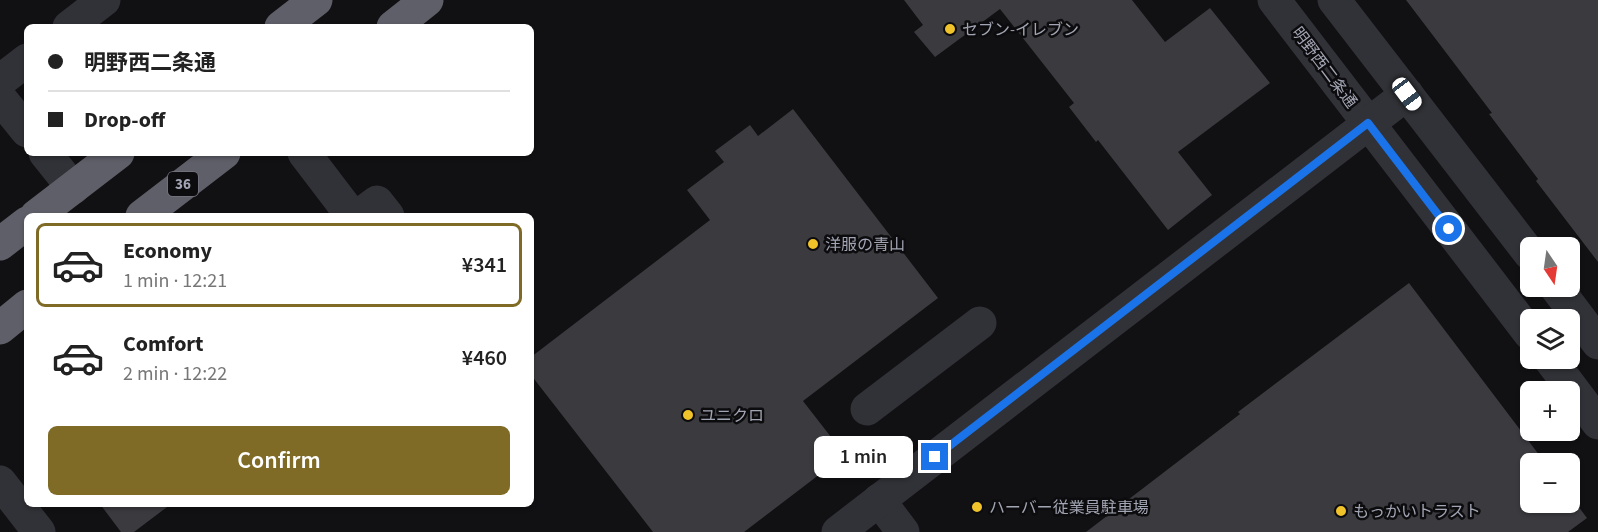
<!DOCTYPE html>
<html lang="en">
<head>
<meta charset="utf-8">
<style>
  body { margin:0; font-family:"Source Sans 3","Noto Sans JP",sans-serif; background:#f6f6f6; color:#222; height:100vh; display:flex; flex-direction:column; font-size:22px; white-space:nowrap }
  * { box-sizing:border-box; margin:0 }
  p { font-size:20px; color:#767676 }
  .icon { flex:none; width:33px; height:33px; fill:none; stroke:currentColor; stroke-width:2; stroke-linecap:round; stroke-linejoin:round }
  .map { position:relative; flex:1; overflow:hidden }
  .panel { position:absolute; left:24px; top:213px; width:510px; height:294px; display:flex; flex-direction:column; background:#fff; border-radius:9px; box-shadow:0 2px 4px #0004 }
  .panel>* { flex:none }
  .top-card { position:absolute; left:24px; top:24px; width:510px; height:132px; border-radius:9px; box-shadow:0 2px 4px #0004; display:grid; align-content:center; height:132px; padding:0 24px; background:#fff }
  .needle { width:39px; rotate:167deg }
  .buttons { position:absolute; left:1520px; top:237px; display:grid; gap:12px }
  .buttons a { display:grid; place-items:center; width:60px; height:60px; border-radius:9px; background:#fff; box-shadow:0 2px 4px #0004; font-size:30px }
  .end { position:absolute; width:27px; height:27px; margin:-14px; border:8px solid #1a73e8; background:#fff; box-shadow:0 0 0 3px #fff }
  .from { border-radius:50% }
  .bubble { position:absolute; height:42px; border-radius:9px; background:#fff; box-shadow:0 2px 4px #0004; font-size:20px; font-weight:600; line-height:42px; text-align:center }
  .car { position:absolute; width:18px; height:36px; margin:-18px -9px; border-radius:8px; box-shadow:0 0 4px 2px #0007; background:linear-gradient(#fff 24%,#345 0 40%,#fff 0 76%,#345 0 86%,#fff 0) }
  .top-card b { display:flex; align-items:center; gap:21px; height:57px; font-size:22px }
  .top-card b+b { border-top:2px solid #e0e0e0 }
  .top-card i { width:15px; height:15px; background:#222 }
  ul { padding:10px 0 0; list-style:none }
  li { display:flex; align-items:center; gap:18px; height:84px; margin:0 12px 9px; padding:0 12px; border:3px solid transparent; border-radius:9px }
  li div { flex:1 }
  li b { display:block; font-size:22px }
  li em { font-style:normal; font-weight:600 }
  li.active { border-color:#7f6a26 }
  li>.icon { width:54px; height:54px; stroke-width:1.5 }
  .primary-button { display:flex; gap:12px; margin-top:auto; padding:12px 24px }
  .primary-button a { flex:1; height:69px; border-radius:9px; background:#7f6a26; color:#fff; font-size:24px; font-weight:600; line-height:69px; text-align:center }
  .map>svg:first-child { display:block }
</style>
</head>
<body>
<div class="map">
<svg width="1598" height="532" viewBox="0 0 1598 532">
  <rect width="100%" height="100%" fill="#111012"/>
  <g fill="#3b3a3f">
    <path d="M904 0H1132L1165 42 1210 8 1270 83 1178 152 1212 195 1168 230 1098 140 1096 142 1069 107 1074 103 1000 9 935 57 914 32 923 25Z"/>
    <path d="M1406 0H1598V262L1536 181 1538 179 1489 114 1492 113Z"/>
    <path d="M793 109 938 298 803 401 845 455 744 532H653L531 375V357L710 220 687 190 724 162 715 151 750 125 758 136Z"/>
    <path d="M1409 283 1546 464H1530V502H1569V494L1587 518 1568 532H1086L1240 414 1238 412Z"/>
    <path d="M100 504H171L134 532H121Z"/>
  </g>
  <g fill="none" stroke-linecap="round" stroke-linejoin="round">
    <g stroke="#313237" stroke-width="33">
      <path d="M1274 0 1530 334"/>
      <path d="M1334 0 1530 254"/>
      <path d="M69 27 104 0"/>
      <path d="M0 81 27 60"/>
      <path d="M0 98 27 131"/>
      <path d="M45 153 73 188"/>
      <path d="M304 153 352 216"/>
      <path d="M358 216 377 202 388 216"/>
      <path d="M1555 286 1598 343"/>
      <path d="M1549 358 1598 423"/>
      <path d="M867 409 980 323"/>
      <path d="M0 482 39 532"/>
      <path d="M879 500 903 532"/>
      <path d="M838 532 1407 94"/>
    </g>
    <g stroke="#5e5f68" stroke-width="33">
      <path d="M281 27 316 0"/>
      <path d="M393 27 427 0"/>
      <path d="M36 216 118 153"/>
      <path d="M142 216 224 153"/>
      <path d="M0 244 27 223"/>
      <path d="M0 328 27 306"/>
    </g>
  </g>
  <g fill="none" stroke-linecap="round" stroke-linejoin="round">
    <path stroke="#1a73e8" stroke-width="8" d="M935 457 1368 123 1449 229"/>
  </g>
  <g fill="#f0c32b" stroke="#0c0b0d" stroke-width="2">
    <circle cx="950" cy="29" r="6"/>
    <circle cx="813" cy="244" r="6"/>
    <circle cx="688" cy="415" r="6"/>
    <circle cx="977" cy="507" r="6"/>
    <circle cx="1341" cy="511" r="6"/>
  </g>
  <g text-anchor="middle" stroke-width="5" stroke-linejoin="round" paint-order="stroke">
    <rect fill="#0c0b0d" stroke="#757781" stroke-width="1.5" x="168" y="172" width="30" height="24" rx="4.5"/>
    <g font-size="15" font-weight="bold" fill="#a2a5b3">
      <text x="183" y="189">36</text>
    </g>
    <g font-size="16" fill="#a2a5b3" stroke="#0c0b0d" text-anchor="start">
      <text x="962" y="35">セブン-イレブン</text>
      <text x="825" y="250">洋服の青山</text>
      <text x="700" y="421">ユニクロ</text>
      <text x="989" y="513">ハーバー従業員駐車場</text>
      <text x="1353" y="517">もっかいトラスト</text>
    </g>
    <g font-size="16" fill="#a2a5b3" stroke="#0c0b0d">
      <text transform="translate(1325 67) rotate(53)" y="6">明野西二条通</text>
    </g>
  </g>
</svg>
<div class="buttons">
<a><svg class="needle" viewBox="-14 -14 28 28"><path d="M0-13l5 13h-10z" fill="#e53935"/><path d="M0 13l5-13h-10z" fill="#767676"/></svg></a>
<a><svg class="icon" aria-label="layers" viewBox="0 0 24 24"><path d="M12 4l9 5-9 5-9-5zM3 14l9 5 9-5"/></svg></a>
<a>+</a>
<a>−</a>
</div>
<i class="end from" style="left:1449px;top:229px"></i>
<i class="end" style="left:935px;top:457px"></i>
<div class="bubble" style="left:814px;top:436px;width:99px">1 min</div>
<i class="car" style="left:1407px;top:94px;rotate:143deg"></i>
<div class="top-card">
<b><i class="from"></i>明野西二条通</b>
<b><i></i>Drop-off</b>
</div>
<section class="panel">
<ul>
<li class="active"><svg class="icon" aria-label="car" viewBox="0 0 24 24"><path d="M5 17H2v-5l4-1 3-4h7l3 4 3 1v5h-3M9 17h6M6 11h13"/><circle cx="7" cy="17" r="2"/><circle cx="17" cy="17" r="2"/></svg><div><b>Economy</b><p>1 min · 12:21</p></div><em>¥341</em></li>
<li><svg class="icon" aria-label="car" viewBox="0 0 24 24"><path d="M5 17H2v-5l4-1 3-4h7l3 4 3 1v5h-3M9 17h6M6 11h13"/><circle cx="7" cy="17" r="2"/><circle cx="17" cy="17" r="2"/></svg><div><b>Comfort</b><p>2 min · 12:22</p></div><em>¥460</em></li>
</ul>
<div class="primary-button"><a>Confirm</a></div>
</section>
</div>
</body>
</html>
